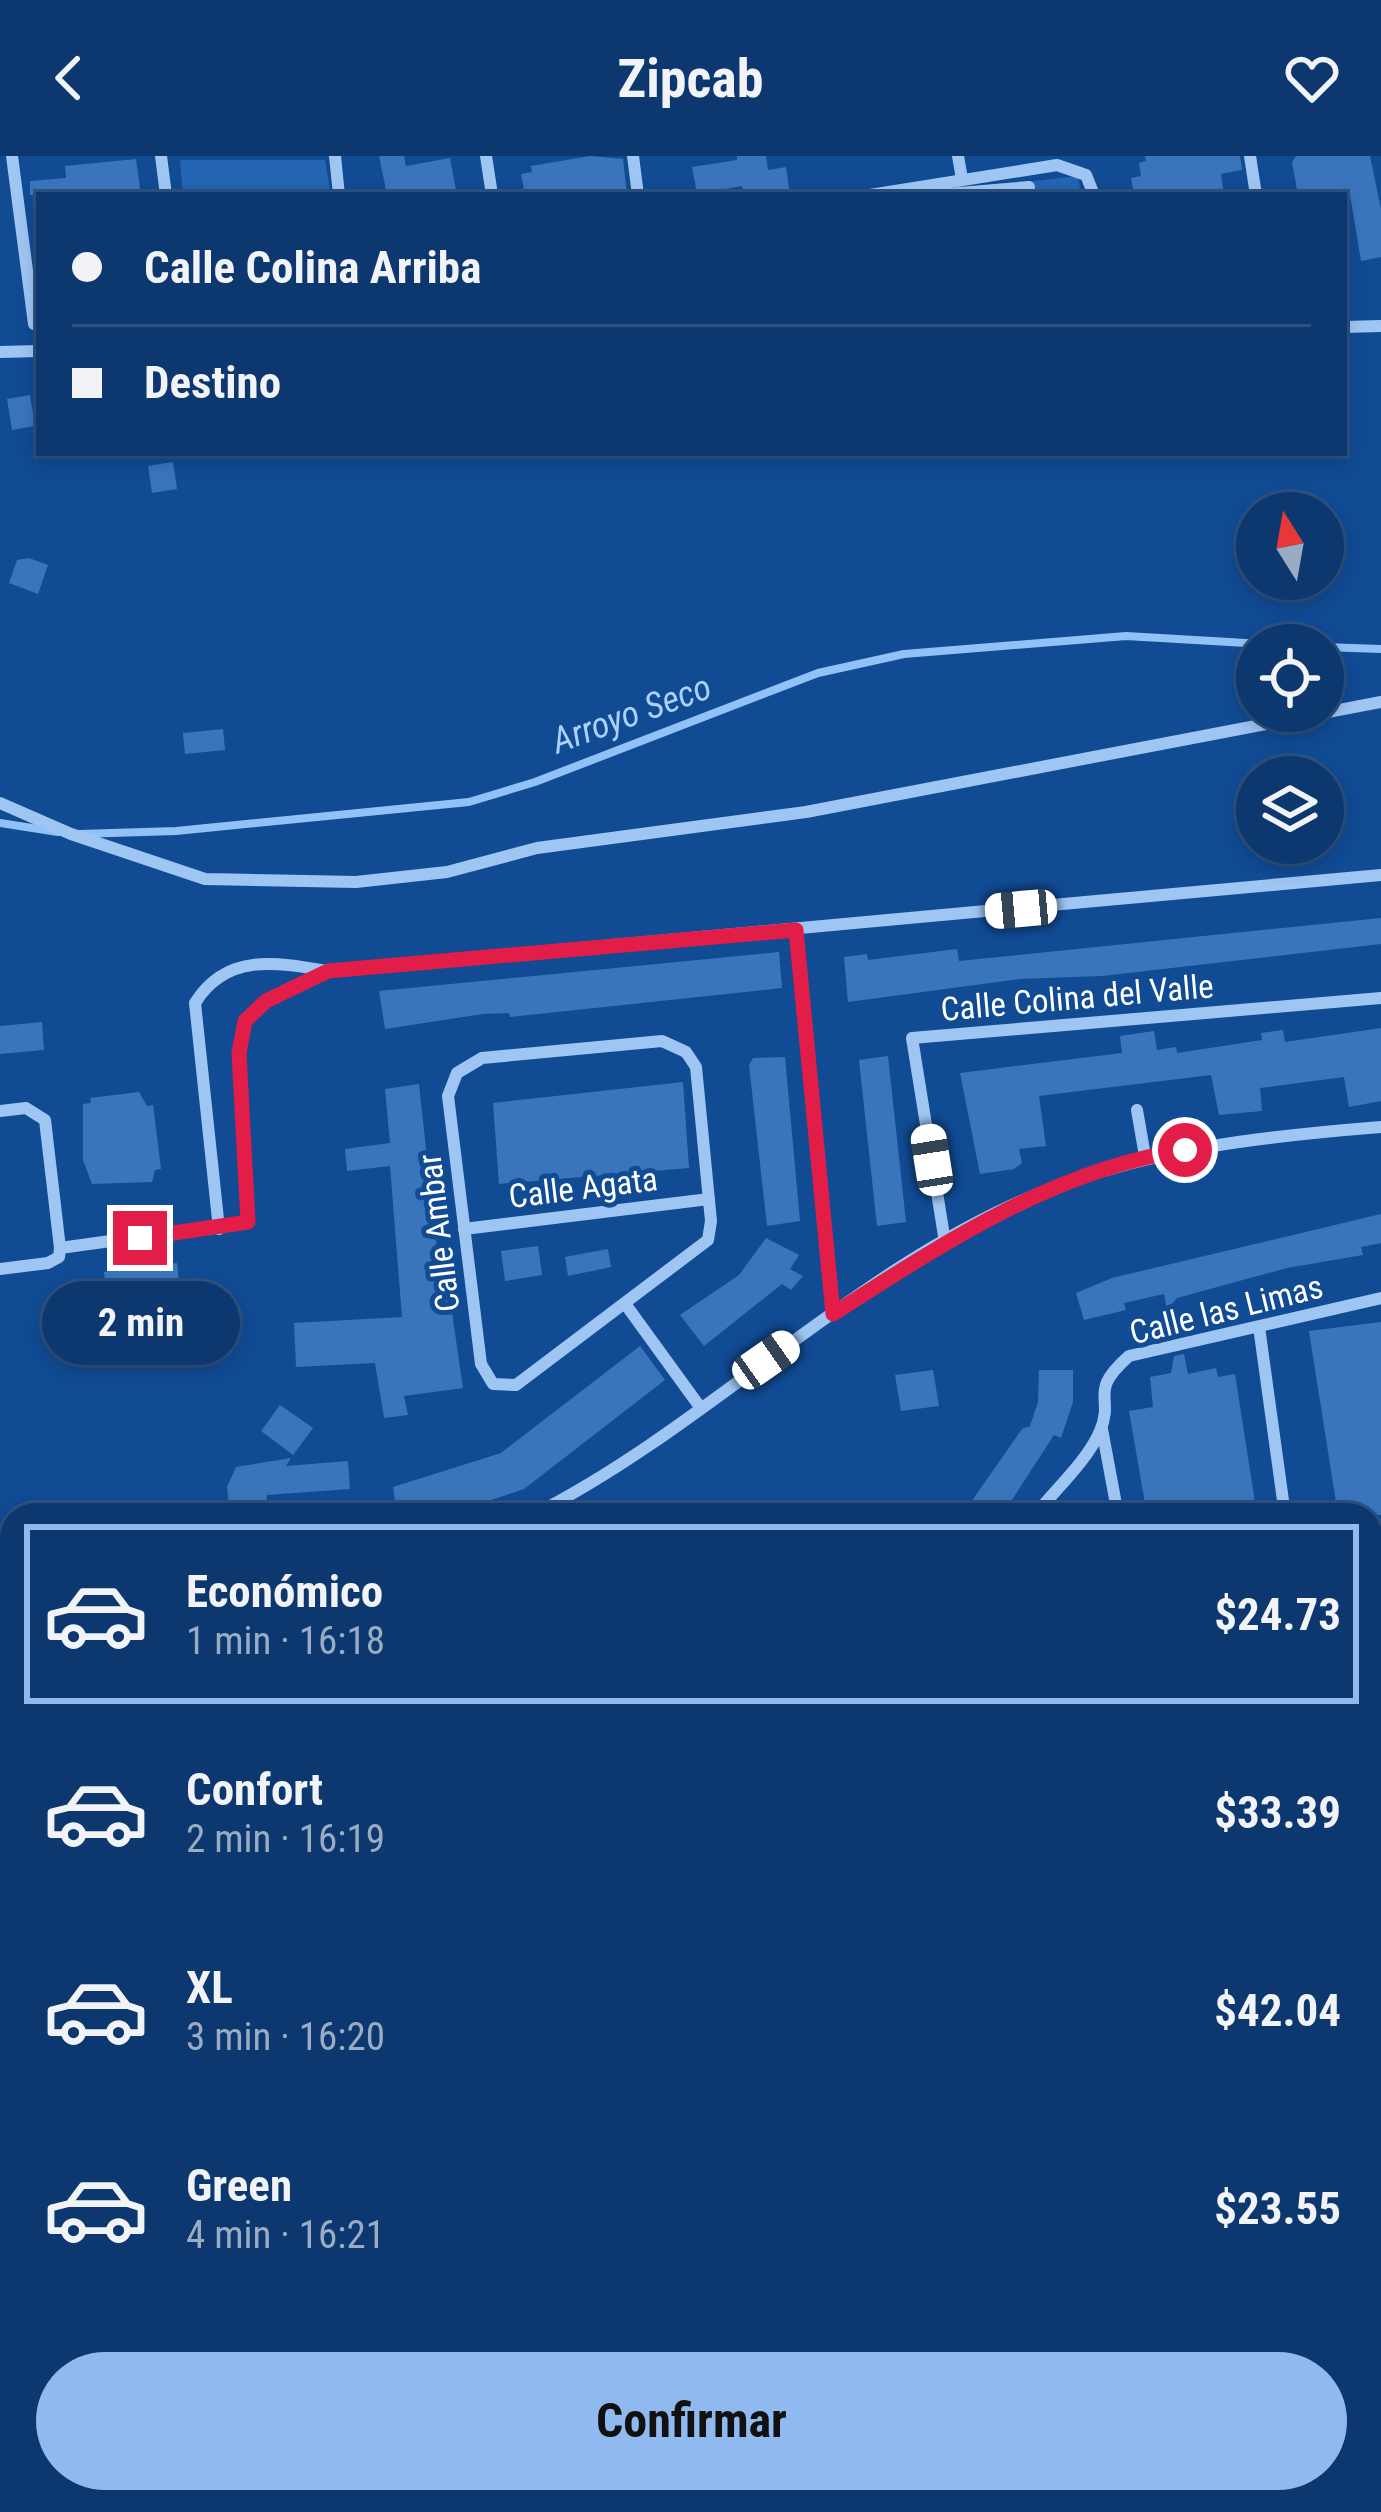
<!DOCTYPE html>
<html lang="es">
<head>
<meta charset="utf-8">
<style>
  body { margin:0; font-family:"Roboto Condensed",sans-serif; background:#1b4377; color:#f1f3f6; height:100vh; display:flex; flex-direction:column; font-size:45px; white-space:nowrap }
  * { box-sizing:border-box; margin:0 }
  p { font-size:39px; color:#9aacc3 }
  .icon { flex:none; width:66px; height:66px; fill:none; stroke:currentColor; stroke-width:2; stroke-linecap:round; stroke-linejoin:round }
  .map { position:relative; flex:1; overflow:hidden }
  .details { position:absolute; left:0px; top:1347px; width:1383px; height:1011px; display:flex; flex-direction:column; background:#0d386f; border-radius:36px 36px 0 0; box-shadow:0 6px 18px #0003,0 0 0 3px #2d5282 }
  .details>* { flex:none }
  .hud { position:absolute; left:36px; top:36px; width:1311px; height:264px; border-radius:0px; box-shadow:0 6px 18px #0003,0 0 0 3px #2d5282; display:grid; align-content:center; height:264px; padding:0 36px; background:#0d386f }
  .needle { width:78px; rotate:349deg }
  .tools { position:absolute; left:1236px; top:336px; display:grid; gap:24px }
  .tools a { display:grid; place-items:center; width:108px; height:108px; border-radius:50%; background:#0d386f; box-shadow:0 6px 18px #0003,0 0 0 3px #2d5282; font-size:60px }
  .end { position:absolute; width:54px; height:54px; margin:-27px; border:15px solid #e11d48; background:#fff; box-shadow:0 0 0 6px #fff }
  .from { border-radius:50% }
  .bubble { position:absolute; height:84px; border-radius:42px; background:#0d386f; box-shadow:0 6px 18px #0003,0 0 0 3px #2d5282; font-size:39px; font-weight:700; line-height:84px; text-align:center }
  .car { position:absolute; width:36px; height:72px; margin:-36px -18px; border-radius:15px; box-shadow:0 0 9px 3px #0007; background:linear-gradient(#fff 24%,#345 0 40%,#fff 0 76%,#345 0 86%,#fff 0) }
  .hud b { display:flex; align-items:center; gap:42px; height:114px; font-size:45px }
  .hud b+b { border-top:3px solid #2d5282 }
  .hud i { width:30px; height:30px; background:#f1f3f6 }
  ul { padding:21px 0 0; list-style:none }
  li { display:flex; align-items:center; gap:36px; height:180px; margin:0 24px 18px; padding:0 12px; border:6px solid transparent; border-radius:0px }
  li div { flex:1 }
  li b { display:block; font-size:45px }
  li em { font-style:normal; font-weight:700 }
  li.current { border-color:#90b9f0 }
  li>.icon { width:108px; height:108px; stroke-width:1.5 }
  .action { display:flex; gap:24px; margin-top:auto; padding:24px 36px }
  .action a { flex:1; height:138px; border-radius:72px; background:#90b9f0; color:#111; font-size:48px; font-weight:700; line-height:138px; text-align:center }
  header { display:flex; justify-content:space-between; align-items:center; height:156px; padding:0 36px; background:#0d386f; font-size:54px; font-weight:700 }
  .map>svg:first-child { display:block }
</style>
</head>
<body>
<header><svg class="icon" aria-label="back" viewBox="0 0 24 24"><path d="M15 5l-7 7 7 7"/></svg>Zipcab<svg class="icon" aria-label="heart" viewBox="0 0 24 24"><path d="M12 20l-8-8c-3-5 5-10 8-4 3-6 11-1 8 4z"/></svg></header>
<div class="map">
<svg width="1381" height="2356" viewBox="0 0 1381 2356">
  <rect width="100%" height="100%" fill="#114b94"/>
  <g fill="#2365b3">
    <path d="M180 4H325L331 39H183Z"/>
    <path d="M1078 20 1081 39H912Z"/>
    <path d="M1381 1458V1607L1371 1608V1460Z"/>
    <path d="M1381 2111V2356H1351L1349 2346H1371V2113Z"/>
  </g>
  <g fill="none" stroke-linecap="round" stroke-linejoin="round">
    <g stroke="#91c1f6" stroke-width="8">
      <path d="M1323 491 1381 493"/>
      <path d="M0 667 58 676"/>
      <path d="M79 678 176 675 469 646 535 626 818 517 904 498 1126 480 1279 489"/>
    </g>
  </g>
  <g fill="#3a75bc">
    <path d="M379 0H404L406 10 450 2 457 39H387Z"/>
    <path d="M590 0 623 3 627 39H525L521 18 532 16 531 10Z"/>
    <path d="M737 0H766L768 14 786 11 790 39H744L742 30 697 38 692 11 737 4Z"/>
    <path d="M1145 0H1240L1242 14 1221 18 1224 39H1198L1197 34 1134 39 1131 22 1141 20 1139 7 1146 5Z"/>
    <path d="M1296 0H1370L1381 53V101L1361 105 1350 39H1298L1292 6Z"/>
    <path d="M136 3 141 39H30V25L66 22 65 10Z"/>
    <path d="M30 239 35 270 12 274 7 243Z"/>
    <path d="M173 306 177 333 152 337 148 310Z"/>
    <path d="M29 402 48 409 38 438 9 427 17 404Z"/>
    <path d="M223 573 225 594 185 598 183 577Z"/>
    <path d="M1381 762V788L1102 820 1019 823 848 846 844 801 867 798 868 804 957 793 959 805Z"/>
    <path d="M779 796 782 832 510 861 509 857 483 858 385 873 379 835Z"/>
    <path d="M42 866 44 894 0 898V870Z"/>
    <path d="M1381 872V945L1349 951 1344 921 1260 932 1262 955 1219 959 1211 919 1039 940 1046 990 1019 993 1022 1007 1014 1013 980 1018 960 917 1122 897 1120 880 1154 875 1157 894 1176 891 1177 897 1262 884 1261 877 1283 874 1285 886Z"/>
    <path d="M888 900 906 1066 877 1070 859 904Z"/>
    <path d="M785 901 800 1065 767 1070 749 909 753 902Z"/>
    <path d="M683 926 689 1012 499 1028 493 947Z"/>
    <path d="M419 928 438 1103 444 1102 463 1232 404 1240 408 1259 384 1262 375 1207 296 1211 294 1167 402 1161 390 1010 347 1015 345 993 390 987 385 933Z"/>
    <path d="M139 936 147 950 153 949 161 1013 155 1014 152 1026 92 1028 83 1004V948L91 947 90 942Z"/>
    <path d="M1381 1058V1087L1361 1091 1363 1099 1287 1112 1177 1142 1167 1153 1164 1138 1124 1147 1126 1154 1084 1164 1076 1137 1112 1122Z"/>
    <path d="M766 1082 799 1099 790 1113 803 1120 791 1134 782 1128 704 1190 680 1159 739 1119Z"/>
    <path d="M538 1090 542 1119 505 1125 501 1095Z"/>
    <path d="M608 1093 611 1111 568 1120 565 1101Z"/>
    <path d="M169 1097 170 1108 177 1107 184 1167 177 1168 178 1175 118 1182 117 1175 110 1176 104 1116 110 1115 108 1105Z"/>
    <path d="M1381 1166V1359H1338L1309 1175Z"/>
    <path d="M640 1190 665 1224 524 1333 447 1359H397L393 1331 501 1297Z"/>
    <path d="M1184 1198 1188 1218 1216 1212 1218 1221 1235 1218 1257 1359H1147L1129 1255 1153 1251 1150 1221 1171 1217 1174 1200Z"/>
    <path d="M933 1214 939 1250 901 1255 895 1219Z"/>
    <path d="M1039 1214H1073V1246L1061 1282 1054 1279 1002 1359H962L1022 1273 1030 1270 1038 1246Z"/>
    <path d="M280 1249 313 1272 293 1299 261 1275Z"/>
    <path d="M291 1302 286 1310 348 1305 350 1333 267 1339 265 1359H230L227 1331 236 1311Z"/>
  </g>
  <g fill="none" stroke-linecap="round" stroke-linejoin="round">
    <g stroke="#9fc6f3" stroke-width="12">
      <path d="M12 0 34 168"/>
      <path d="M161 0 166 39"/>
      <path d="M335 0 339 39"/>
      <path d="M486 0 492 39"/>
      <path d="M633 0 638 39"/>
      <path d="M958 0 962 23"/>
      <path d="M1250 0 1256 39"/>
      <path d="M870 39 1057 9 1086 19 1094 39"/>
      <path d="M936 39 1029 31"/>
      <path d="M1344 171 1381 170"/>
      <path d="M0 196 39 195"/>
      <path d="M0 647 71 678 205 723 356 726 447 716 537 692 806 656 1381 546"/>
      <path d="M796 774 833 1158"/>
      <path d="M662 885 686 896 696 911 711 1065 708 1084 516 1229 493 1228 481 1208 448 940 457 917 482 902Z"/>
      <path d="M1137 954 1145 1000"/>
      <path d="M0 955 26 952 45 964 60 1092 59 1101 48 1107 0 1113"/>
      <path d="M219 1073 195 847C226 797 276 806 327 815"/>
      <path d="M464 1073 709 1043"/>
      <path d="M945 1086 912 882 1381 842"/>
      <path d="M60 1092 248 1066 239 897 245 865 266 845 328 815 1381 719"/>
      <path d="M626 1149 700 1251"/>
      <path d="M1259 1171 1285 1359"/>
      <path d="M1102 1273 1118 1359"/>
      <path d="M533 1359C714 1267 859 1107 1050 1033 1156 992 1268 980 1381 971"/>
      <path d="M1035 1359C1055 1334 1088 1304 1100 1275 1115 1240 1087 1237 1129 1200L1381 1142"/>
      <path d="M1371 1448 1381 1446"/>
      <path d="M1371 1625 1381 1624"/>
      <path d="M1371 1797 1381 1795"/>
      <path d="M1371 1822 1381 1815"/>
      <path d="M1371 2028 1381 2021"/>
      <path d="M899 2346V2356"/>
      <path d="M1073 2346V2356"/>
      <path d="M1202 2346 1204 2356"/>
      <path d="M499 2356 621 2346"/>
      <path d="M1170 2356 1186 2346"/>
    </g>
  </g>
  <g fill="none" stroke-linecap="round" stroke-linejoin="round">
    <path stroke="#e11d48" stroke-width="15" d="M140 1082 248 1066 239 897 245 865 266 845 328 815 796 774 833 1158C942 1088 1055 1013 1185 994"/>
  </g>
  <g text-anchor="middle" stroke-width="10" stroke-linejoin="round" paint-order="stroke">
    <g font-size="33" fill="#fff" stroke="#114b94">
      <text transform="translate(1077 841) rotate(-5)" y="12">Calle Colina del Valle</text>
      <text transform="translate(583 1031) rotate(-7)" y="12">Calle Agata</text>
      <text transform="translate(438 1077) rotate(-97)" y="12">Calle Ambar</text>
      <text transform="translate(1226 1153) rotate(-14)" y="12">Calle las Limas</text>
    </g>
    <g font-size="36" font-style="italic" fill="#abd0fa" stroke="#114b94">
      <text transform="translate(631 557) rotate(-20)" y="13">Arroyo Seco</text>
    </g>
  </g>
</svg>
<div class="tools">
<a><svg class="needle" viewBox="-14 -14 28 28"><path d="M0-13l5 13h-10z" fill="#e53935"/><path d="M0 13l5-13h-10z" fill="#9aacc3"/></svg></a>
<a><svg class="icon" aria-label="locate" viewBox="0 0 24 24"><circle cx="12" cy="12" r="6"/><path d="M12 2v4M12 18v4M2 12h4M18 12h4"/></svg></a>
<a><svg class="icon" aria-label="layers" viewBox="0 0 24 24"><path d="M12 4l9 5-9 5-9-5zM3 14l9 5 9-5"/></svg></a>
</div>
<i class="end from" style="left:1185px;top:994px"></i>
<i class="end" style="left:140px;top:1082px"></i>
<div class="bubble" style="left:42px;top:1125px;width:198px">2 min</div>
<i class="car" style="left:1021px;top:753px;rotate:265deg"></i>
<i class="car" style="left:932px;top:1004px;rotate:351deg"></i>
<i class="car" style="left:766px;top:1204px;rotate:55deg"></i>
<div class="hud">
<b><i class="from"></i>Calle Colina Arriba</b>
<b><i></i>Destino</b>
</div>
<section class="details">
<ul>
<li class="current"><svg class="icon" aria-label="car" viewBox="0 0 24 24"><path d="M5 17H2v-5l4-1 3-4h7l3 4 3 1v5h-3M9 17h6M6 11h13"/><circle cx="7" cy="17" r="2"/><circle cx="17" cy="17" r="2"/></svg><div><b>Económico</b><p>1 min · 16:18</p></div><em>$24.73</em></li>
<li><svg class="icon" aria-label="car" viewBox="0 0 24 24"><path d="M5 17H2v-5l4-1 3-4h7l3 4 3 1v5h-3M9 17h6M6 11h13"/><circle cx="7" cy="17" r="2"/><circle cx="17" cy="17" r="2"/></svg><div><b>Confort</b><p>2 min · 16:19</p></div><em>$33.39</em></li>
<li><svg class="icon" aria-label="car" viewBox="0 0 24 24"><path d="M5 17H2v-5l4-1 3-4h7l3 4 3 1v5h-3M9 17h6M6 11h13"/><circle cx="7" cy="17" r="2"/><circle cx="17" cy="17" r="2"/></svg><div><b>XL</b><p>3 min · 16:20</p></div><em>$42.04</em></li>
<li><svg class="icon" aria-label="car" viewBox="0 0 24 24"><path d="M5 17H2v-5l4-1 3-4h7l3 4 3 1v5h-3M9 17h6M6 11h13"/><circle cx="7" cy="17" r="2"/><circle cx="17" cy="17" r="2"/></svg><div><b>Green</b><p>4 min · 16:21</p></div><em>$23.55</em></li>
</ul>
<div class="action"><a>Confirmar</a></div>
</section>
</div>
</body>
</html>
